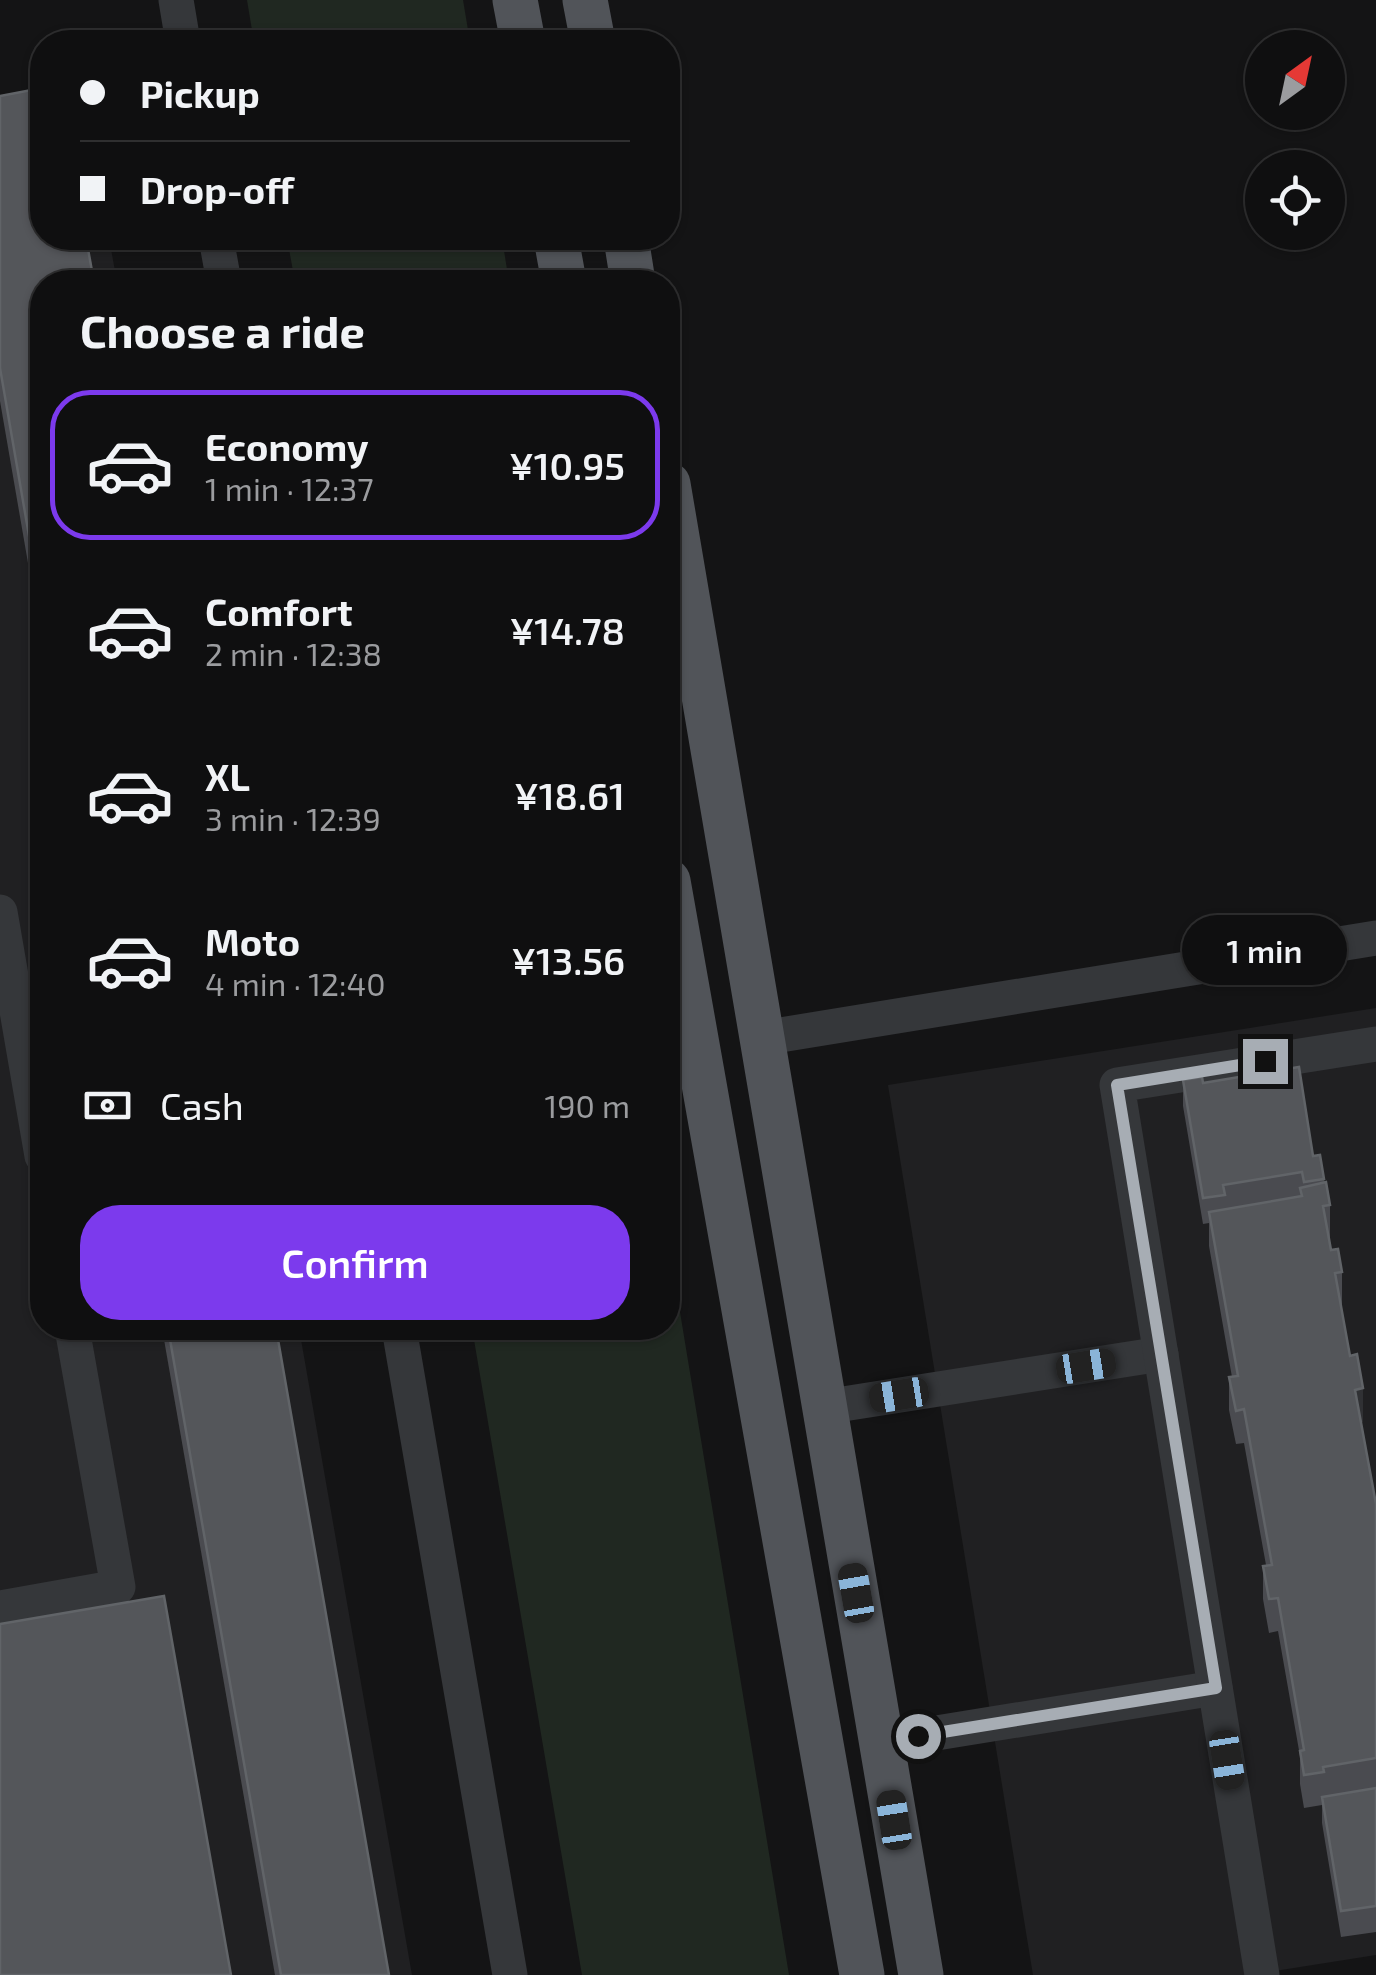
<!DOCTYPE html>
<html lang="en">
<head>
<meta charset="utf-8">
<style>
  body { margin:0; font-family:"Exo 2",sans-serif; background:#181819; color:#f1f3f6; height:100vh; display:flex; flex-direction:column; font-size:38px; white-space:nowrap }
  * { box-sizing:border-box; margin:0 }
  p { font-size:32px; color:#9b9c9f }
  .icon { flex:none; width:55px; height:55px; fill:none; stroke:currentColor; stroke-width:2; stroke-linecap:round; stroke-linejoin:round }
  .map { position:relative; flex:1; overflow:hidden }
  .sheet { position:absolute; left:30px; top:270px; width:650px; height:1070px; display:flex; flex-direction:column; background:#0f0f10; border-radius:40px; box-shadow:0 2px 8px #0004,0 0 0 2px #2f2f30 }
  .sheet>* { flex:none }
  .guide { position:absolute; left:30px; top:30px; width:650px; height:220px; border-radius:40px; box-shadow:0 2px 8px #0004,0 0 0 2px #2f2f30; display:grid; align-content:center; height:220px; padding:0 50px; background:#0f0f10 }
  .needle { width:65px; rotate:33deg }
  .fabs { position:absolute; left:1245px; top:30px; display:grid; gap:20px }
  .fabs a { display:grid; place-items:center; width:100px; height:100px; border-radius:50%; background:#0f0f10; box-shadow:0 2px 8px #0004,0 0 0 2px #2f2f30; font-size:50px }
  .end { position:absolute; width:45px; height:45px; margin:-22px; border:12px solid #a7adb4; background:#111; box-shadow:0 0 0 5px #111 }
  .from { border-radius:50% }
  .bubble { position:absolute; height:70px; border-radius:35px; background:#0f0f10; box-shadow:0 2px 8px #0004,0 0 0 2px #2f2f30; font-size:32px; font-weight:600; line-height:70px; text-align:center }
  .car { position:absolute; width:30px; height:60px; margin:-30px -15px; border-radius:12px; box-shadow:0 0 8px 2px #0007; background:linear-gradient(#222 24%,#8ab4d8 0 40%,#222 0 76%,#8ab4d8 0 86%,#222 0) }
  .guide b { display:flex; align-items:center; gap:35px; height:95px; font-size:38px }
  .guide b+b { border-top:2px solid #2f2f30 }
  .guide i { width:25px; height:25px; background:#f1f3f6 }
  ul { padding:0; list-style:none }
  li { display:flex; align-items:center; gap:30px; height:150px; margin:0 20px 15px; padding:0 30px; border:5px solid transparent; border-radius:40px }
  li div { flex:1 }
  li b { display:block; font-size:38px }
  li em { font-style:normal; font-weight:600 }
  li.on { border-color:#7c3aed }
  li>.icon { width:90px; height:90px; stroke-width:1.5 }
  h2 { padding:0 50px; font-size:45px; line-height:120px }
  .pay { display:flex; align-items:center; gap:25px; height:110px; padding:0 50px; font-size:38px }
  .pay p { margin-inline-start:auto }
  .button { display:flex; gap:20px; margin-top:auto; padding:20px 50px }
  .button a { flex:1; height:115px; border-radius:40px; background:#7c3aed; color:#fff; font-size:40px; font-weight:600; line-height:115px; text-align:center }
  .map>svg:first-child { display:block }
</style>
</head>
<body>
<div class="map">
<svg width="1376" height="1975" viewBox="0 0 1376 1975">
  <rect width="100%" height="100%" fill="#141415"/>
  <g fill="#202022">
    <path d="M0 107 42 238H109L117 282H42V1328H299L412 1975H0Z"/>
    <path d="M1376 1008V1955L1250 1975H1033L888 1085Z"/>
  </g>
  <g fill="#202821">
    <path d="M247 0H463L470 42H254Z"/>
    <path d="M287 238H502L509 282H295Z"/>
    <path d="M668 1239 789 1975H582L472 1328H668Z"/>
  </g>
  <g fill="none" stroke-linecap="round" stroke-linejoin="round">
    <g stroke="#35373a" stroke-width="35">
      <path d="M176 0 183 42"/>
      <path d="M216 238 224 282"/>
      <path d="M0 912 42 1156"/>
      <path d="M762 1038 1376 938"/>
      <path d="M399 1328 510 1975"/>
      <path d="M824 1407 1161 1354"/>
      <path d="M0 1608 118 1587 72 1328"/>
      <path d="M881 1742 1215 1688"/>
      <path d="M1262 1975 1117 1085 1376 1044"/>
    </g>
    <g stroke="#515459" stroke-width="45">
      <path d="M515 0 523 42"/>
      <path d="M585 0 593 42"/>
      <path d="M556 238 564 282"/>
      <path d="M626 238 633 282"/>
      <path d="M668 484 921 1975"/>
      <path d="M668 881 862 1975"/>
    </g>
  </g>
  <g fill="#4a4b50">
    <path d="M0 96 42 282V644L0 401Z"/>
    <path d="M1183 1080 1203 1083 1313 1156 1324 1179 1330 1205V1239H1329L1331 1250 1342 1272V1305L1341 1306 1363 1422H1361L1376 1504V1932L1341 1937 1322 1823V1805L1304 1808 1300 1784V1756L1278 1631 1269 1633 1263 1599V1566L1266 1565 1244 1443 1236 1444 1229 1410V1377H1232L1209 1246V1223L1203 1224 1183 1106Z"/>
    <path d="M162 1328H276L389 1975H275Z"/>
  </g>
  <path fill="#303134" d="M1363 1388V1422L1355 1423V1390Z"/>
  <g fill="#54565a" stroke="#616468" stroke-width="2.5">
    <path d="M42 88V238H86L94 282H42V611L0 368V96Z"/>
    <path d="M1299 1067 1313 1156 1320 1155 1324 1179 1304 1182 1302 1172 1223 1185 1225 1195 1203 1198 1183 1080 1202 1077 1203 1083Z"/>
    <path d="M1326 1182 1330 1205 1323 1206 1331 1250 1338 1249 1342 1272 1335 1273 1350 1356 1357 1354 1363 1388 1355 1390 1376 1504V1758L1323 1767 1324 1772 1304 1775 1300 1751 1304 1750 1278 1598 1269 1599 1263 1566 1272 1565 1244 1409 1236 1411 1229 1377 1238 1376 1209 1212 1302 1196 1300 1188Z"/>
    <path d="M168 1328H276L389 1975H281Z"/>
    <path d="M164 1596 231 1975H0V1624Z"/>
    <path d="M1376 1788V1906L1341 1911 1322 1797Z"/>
  </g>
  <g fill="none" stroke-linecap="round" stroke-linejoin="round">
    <path stroke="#a7adb4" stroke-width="12" d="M918 1736 1216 1688 1117 1085 1265 1061"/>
  </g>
</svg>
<div class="fabs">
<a><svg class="needle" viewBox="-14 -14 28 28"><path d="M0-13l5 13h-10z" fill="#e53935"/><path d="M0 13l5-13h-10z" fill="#9b9c9f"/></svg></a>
<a><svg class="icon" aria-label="locate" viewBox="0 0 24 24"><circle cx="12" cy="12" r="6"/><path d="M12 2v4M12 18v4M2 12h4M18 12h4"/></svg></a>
</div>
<i class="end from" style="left:918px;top:1736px"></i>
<i class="end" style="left:1265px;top:1061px"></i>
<div class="bubble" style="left:1182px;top:915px;width:165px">1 min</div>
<i class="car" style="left:1086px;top:1366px;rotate:81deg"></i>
<i class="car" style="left:899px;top:1395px;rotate:261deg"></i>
<i class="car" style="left:856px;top:1593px;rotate:350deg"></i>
<i class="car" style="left:1227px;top:1760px;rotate:171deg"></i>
<i class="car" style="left:894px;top:1820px;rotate:351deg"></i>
<div class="guide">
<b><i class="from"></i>Pickup</b>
<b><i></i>Drop-off</b>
</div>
<section class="sheet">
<h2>Choose a ride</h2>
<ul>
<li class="on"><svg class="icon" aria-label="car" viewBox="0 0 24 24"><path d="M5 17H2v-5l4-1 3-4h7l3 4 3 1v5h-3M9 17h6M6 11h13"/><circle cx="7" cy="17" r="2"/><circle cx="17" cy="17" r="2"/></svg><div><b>Economy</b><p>1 min · 12:37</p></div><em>¥10.95</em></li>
<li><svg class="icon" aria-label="car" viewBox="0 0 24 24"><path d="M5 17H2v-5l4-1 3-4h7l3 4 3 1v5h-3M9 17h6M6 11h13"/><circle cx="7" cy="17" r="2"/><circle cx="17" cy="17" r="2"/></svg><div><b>Comfort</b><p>2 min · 12:38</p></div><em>¥14.78</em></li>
<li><svg class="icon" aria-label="car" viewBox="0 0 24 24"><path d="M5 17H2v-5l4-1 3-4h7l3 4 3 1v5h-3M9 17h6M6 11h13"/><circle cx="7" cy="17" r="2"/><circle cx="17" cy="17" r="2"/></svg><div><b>XL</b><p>3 min · 12:39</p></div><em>¥18.61</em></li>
<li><svg class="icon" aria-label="car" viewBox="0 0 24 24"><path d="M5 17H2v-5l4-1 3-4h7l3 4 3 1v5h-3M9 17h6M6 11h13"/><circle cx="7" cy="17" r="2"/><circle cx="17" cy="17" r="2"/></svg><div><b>Moto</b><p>4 min · 12:40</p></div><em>¥13.56</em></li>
</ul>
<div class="pay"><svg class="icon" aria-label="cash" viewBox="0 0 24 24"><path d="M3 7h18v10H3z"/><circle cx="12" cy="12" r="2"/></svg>Cash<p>190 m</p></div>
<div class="button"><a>Confirm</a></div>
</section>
</div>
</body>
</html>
